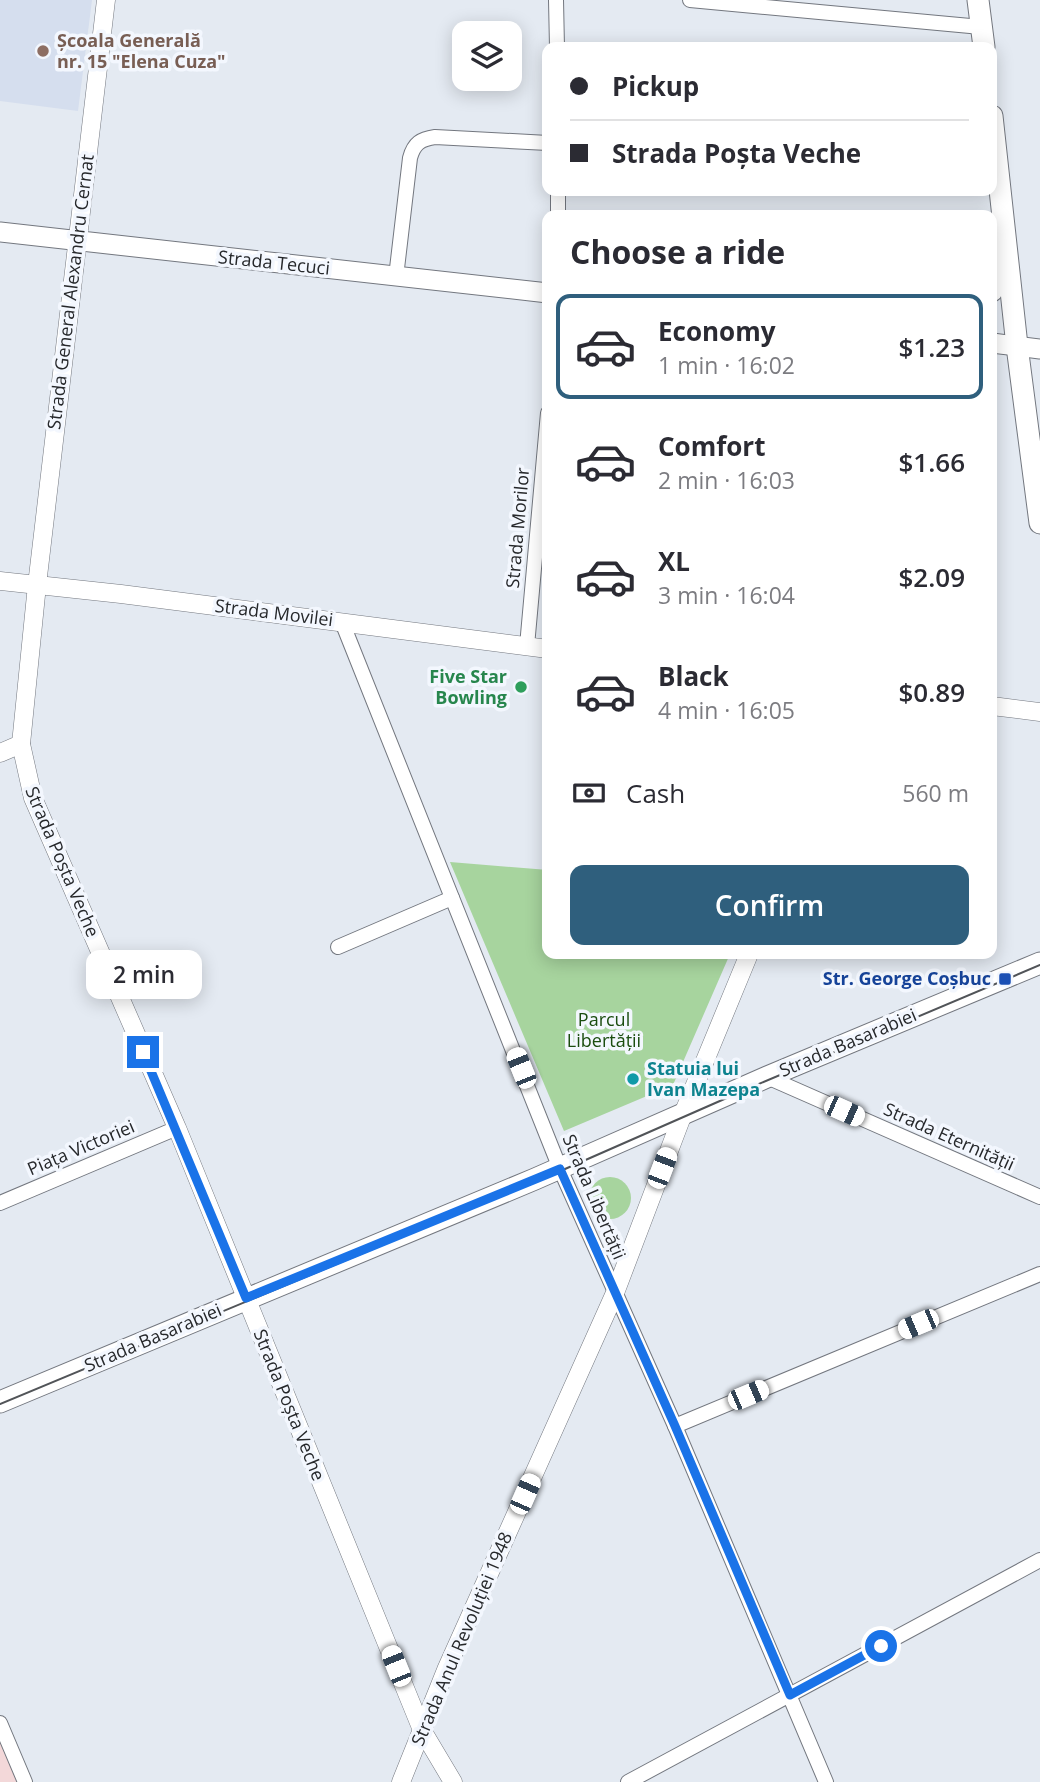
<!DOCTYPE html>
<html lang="en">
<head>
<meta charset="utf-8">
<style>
  body { margin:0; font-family:"Open Sans",sans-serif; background:#f7f7f7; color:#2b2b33; height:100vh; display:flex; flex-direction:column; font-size:26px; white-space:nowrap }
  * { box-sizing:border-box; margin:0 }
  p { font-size:23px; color:#7c7c81 }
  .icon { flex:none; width:38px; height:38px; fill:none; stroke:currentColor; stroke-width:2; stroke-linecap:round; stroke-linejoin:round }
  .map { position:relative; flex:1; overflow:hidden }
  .sheet { position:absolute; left:542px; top:210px; width:455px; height:749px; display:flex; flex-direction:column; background:#fff; border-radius:14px; box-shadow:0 4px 18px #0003 }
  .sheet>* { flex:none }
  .hud { position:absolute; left:542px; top:42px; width:455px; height:154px; border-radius:14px; box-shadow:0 4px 18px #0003; display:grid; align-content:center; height:154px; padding:0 28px; background:#fff }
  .buttons { position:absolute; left:452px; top:21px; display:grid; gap:14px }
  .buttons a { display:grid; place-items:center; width:70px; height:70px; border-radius:14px; background:#fff; box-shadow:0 4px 18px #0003; font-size:35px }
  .end { position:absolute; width:32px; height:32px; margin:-16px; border:9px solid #1a73e8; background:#fff; box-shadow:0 0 0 4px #fff }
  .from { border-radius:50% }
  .bubble { position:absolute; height:49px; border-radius:14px; background:#fff; box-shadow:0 4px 18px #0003; font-size:23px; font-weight:600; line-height:49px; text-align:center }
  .car { position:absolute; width:21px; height:42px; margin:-21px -10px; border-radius:9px; box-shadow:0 0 5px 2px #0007; background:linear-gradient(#fff 24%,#345 0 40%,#fff 0 76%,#345 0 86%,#fff 0) }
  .hud b { display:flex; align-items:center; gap:24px; height:66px; font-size:26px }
  .hud b+b { border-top:2px solid #e1e1e2 }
  .hud i { width:18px; height:18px; background:#2b2b33 }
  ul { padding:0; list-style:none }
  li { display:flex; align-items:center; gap:21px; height:105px; margin:0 14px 10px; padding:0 14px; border:4px solid transparent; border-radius:14px }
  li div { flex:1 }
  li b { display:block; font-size:26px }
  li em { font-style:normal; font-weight:600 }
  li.selected { border-color:#2f5f7d }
  li>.icon { width:63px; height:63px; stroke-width:1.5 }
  h2 { padding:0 28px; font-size:32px; line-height:84px }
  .pay { display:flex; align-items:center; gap:18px; height:77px; padding:0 28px; font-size:26px }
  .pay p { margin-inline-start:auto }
  .cta { display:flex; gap:14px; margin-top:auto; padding:14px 28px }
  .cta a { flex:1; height:80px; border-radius:14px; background:#2f5f7d; color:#fff; font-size:28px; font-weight:600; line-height:80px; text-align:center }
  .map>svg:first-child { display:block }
</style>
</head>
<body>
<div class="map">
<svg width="1040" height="1782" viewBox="0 0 1040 1782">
  <rect width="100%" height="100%" fill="#e4eaf2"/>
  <path fill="#d5deee" d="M0 0H92L78 111 0 101Z"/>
  <path fill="#f3d8d9" d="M0 1742 18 1782H0Z"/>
  <g fill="#a7d49e">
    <path d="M450 862 548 870V954H730L673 1085 564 1131Z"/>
    <circle cx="610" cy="1198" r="21"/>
  </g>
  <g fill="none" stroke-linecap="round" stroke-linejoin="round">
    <g stroke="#73777f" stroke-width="16">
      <g id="minor">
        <path d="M556 0 557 47"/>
        <path d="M690 0 981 27"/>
        <path d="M558 191V215"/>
        <path d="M396 277 410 158C414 143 421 139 435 137L548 143"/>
        <path d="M342 622 561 1171 675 1426 826 1782"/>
        <path d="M527 646 548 413"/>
        <path d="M338 947 452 898"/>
        <path d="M767 1077 1040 1197"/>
        <path d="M0 1203 177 1128"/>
        <path d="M675 1426 1040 1274"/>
        <path d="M0 1723 25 1782"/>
        <path d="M628 1782 1040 1560"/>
      </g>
    </g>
    <g stroke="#73777f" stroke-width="19">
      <g id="tertiary">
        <path d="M106 0 37 585 21 744 33 798 177 1128 422 1730 453 1782"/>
        <path d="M0 581 121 594 548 649"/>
        <path d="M992 706 1040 712"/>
        <path d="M0 753 21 744"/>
        <path d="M401 1782 446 1670 615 1293 683 1114 749 954"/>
      </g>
    </g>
    <g stroke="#73777f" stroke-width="21">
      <g id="secondary">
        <path d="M0 232 548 293"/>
        <path d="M992 343 1040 349"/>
      </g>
    </g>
    <g stroke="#73777f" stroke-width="23">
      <g id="primary">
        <path d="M978 0 984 47"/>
        <path d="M992 116 1017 346 1040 523"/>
        <path d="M992 291 1004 259"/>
        <path d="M0 1402 535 1179 767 1077 1040 963"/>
      </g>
    </g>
    <use href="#minor" stroke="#fff" stroke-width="14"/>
    <use href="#tertiary" stroke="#fff" stroke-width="18"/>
    <use href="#secondary" stroke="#fff" stroke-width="19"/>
    <use href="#primary" stroke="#fff" stroke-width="21"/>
    <path stroke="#515458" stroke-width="2" d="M0 1404 565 1169 754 1086 1040 965"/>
  </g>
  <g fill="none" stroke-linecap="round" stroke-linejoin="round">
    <path stroke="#1a73e8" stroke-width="9" d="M143 1052 246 1298 560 1169 675 1426 790 1695 881 1646"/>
  </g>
  <circle fill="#8d6e63" stroke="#f3f7fe" stroke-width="2.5" cx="43" cy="51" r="7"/>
  <circle fill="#2e9e5b" stroke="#f3f7fe" stroke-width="2.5" cx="521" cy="687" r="7"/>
  <rect fill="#1a4fb4" stroke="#f3f7fe" stroke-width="2.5" x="998" y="972" width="14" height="14" rx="3.5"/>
  <circle fill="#0f9aa8" stroke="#f3f7fe" stroke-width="2.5" cx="633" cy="1079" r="7"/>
  <g text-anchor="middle" stroke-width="7" stroke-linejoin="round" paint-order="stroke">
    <g font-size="18" font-weight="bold" fill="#785e54" stroke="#f3f7fe" text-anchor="start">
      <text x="57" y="47">Școala Generală<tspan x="57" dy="21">nr. 15 "Elena Cuza"</tspan></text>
    </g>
    <g font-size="18" fill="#26282b" stroke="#f3f7fe">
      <text transform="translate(274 263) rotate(6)" y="6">Strada Tecuci</text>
      <text transform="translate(71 292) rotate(-83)" y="6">Strada General Alexandru Cernat</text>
      <text transform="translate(518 528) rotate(-85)" y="6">Strada Morilor</text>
      <text transform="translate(274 613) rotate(7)" y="6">Strada Movilei</text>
      <text transform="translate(62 862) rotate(67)" y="6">Strada Poșta Veche</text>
      <text transform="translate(848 1043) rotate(-23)" y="6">Strada Basarabiei</text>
      <text transform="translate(949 1137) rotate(24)" y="6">Strada Eternității</text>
      <text transform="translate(81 1148) rotate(-23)" y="6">Piața Victoriei</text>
      <text transform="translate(594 1197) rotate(67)" y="6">Strada Libertății</text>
      <text transform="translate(153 1338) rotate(-23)" y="6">Strada Basarabiei</text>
      <text transform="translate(289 1405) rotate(68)" y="6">Strada Poșta Veche</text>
      <text transform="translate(462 1639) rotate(-67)" y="6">Strada Anul Revoluției 1948</text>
    </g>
    <g font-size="18" font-weight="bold" fill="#27864d" stroke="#f3f7fe" text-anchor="end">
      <text x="507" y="683">Five Star<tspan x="507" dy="21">Bowling</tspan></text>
    </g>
    <g font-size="18" font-weight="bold" fill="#164399" stroke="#f3f7fe" text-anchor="end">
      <text x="991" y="985">Str. George Coșbuc</text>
    </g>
    <g font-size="18" fill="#1b4d10" stroke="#f3f7fe">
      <text x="604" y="1026">Parcul<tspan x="604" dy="21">Libertății</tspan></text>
    </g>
    <g font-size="18" font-weight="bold" fill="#0d838f" stroke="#f3f7fe" text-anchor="start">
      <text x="647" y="1075">Statuia lui<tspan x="647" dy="21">Ivan Mazepa</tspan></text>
    </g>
  </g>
</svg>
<div class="buttons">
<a><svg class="icon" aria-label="layers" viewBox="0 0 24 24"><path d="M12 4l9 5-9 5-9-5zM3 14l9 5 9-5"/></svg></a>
</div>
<i class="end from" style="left:881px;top:1646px"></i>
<i class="end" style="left:143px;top:1052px"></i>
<div class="bubble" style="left:86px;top:950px;width:116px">2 min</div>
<i class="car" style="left:521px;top:1068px;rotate:338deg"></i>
<i class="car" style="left:844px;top:1111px;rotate:114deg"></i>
<i class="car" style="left:662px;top:1168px;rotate:21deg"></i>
<i class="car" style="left:918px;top:1324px;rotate:247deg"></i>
<i class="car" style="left:748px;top:1395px;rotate:67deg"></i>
<i class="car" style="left:525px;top:1494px;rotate:24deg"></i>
<i class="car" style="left:396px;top:1666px;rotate:338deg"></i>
<div class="hud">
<b><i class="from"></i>Pickup</b>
<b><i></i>Strada Poșta Veche</b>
</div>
<section class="sheet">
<h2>Choose a ride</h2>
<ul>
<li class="selected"><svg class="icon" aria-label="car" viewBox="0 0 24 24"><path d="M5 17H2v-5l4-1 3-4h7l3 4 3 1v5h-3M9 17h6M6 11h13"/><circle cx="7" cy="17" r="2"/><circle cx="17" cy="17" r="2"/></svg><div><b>Economy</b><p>1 min · 16:02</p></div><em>$1.23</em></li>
<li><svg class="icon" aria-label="car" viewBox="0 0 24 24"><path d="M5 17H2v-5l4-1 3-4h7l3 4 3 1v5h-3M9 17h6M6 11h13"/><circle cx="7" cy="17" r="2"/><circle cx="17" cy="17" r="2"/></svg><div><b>Comfort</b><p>2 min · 16:03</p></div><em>$1.66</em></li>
<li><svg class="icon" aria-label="car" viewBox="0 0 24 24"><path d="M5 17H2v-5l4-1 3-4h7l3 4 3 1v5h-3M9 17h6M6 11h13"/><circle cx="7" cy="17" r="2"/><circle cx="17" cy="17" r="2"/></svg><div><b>XL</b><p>3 min · 16:04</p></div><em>$2.09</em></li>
<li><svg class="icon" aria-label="car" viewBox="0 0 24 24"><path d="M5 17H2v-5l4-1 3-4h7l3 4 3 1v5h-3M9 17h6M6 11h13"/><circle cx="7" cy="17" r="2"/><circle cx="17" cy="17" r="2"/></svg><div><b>Black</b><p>4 min · 16:05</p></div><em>$0.89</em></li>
</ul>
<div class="pay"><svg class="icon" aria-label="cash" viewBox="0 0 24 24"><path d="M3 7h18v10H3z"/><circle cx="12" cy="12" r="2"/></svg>Cash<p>560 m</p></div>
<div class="cta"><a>Confirm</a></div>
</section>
</div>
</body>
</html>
